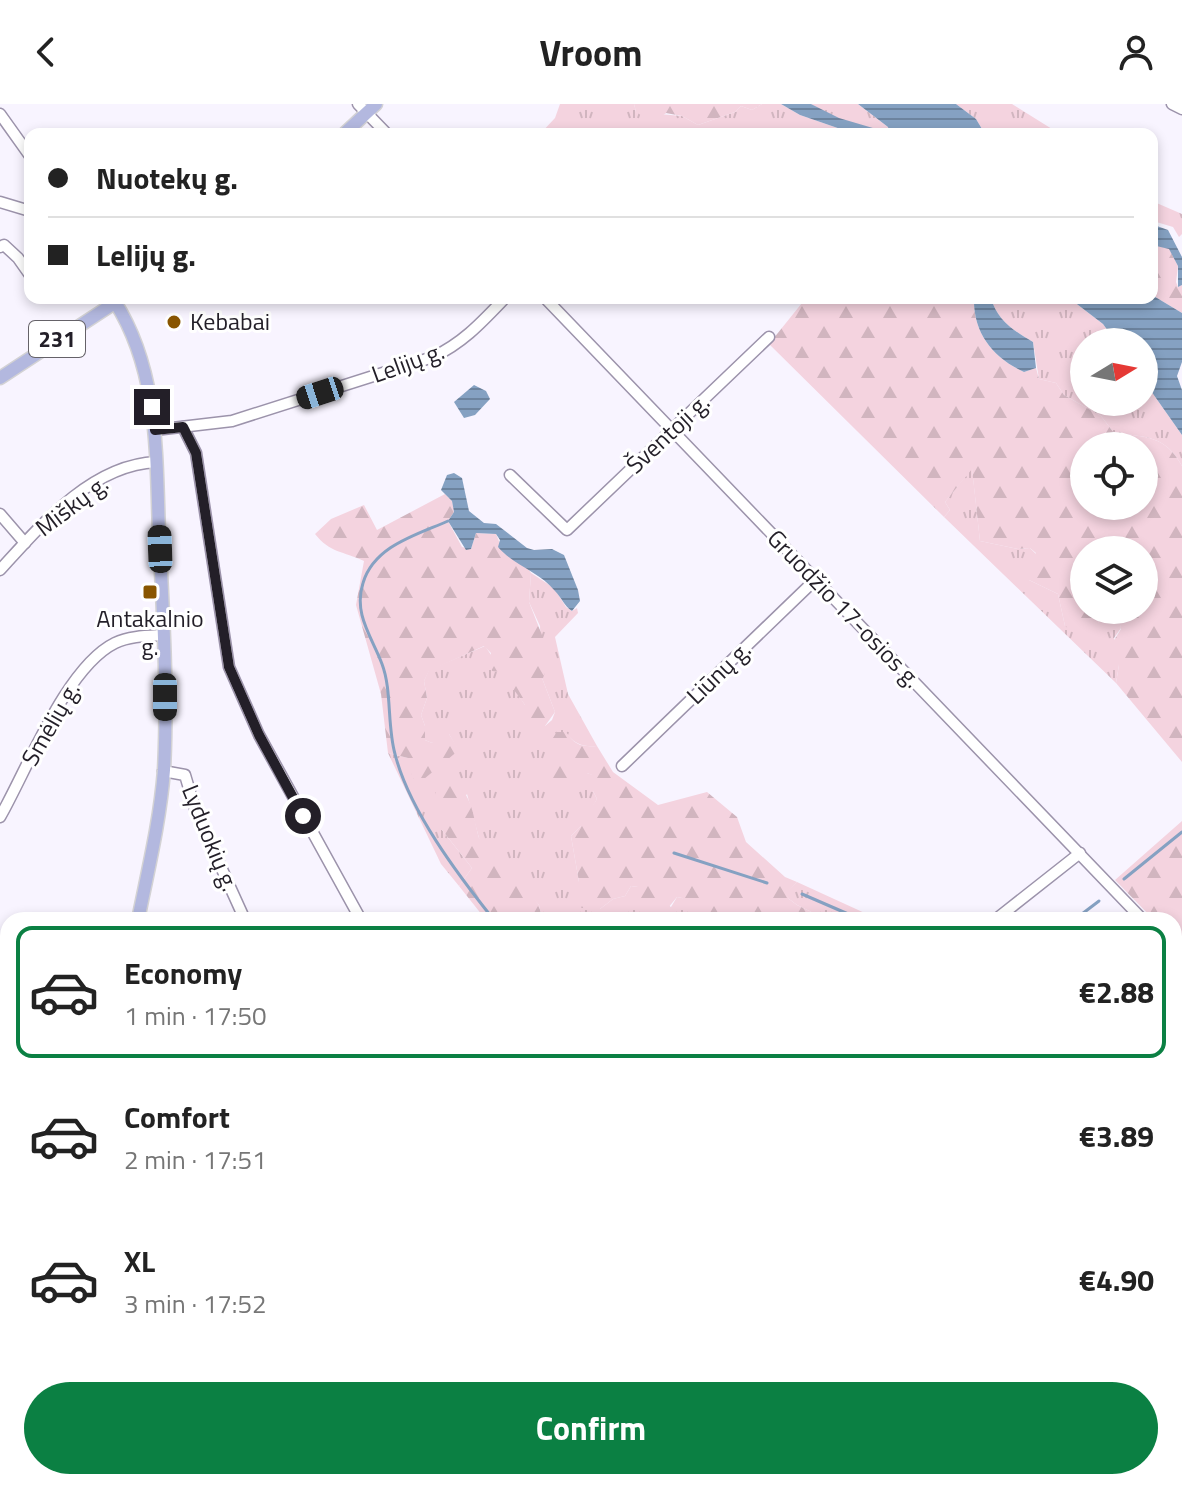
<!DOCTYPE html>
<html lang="en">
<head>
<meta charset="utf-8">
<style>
  body { margin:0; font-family:"Titillium Web",sans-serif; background:#f2f2f2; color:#222; height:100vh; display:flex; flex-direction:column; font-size:30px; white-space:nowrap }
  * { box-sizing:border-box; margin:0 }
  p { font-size:26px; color:#767676 }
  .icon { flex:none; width:44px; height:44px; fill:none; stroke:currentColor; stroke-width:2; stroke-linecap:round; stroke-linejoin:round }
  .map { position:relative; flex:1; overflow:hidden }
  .side { position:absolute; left:0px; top:808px; width:1182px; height:578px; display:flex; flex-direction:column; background:#fff; border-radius:24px 24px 0 0; box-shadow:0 4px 12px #0003 }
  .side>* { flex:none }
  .guide { position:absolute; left:24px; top:24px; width:1134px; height:176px; border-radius:16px; box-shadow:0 4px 12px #0003; display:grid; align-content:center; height:176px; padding:0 24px; background:#fff }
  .needle { width:52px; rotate:80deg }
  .buttons { position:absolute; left:1070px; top:224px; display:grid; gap:16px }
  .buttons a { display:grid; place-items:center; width:88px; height:88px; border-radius:50%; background:#fff; box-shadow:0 4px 12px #0003; font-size:40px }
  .end { position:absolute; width:36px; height:36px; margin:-18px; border:10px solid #231f28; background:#fff; box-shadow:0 0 0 4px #fff }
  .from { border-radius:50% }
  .car { position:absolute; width:24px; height:48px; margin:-24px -12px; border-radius:10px; box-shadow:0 0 6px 2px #0007; background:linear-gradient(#222 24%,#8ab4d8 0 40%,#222 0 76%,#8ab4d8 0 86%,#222 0) }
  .guide b { display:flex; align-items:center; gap:28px; height:76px; font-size:30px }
  .guide b+b { border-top:2px solid #e0e0e0 }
  .guide i { width:20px; height:20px; background:#222 }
  ul { padding:14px 0 0; list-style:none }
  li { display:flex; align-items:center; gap:24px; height:132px; margin:0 16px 12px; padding:0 8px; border:4px solid transparent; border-radius:16px }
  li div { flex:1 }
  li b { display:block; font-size:30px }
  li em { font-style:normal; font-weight:700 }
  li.selected { border-color:#0b8043 }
  li>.icon { width:72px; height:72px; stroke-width:1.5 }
  .cta { display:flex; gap:16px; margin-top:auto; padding:16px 24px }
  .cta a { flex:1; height:92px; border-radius:48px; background:#0b8043; color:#fff; font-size:32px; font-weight:700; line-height:92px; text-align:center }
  header { display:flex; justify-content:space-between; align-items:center; height:104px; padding:0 24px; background:#fff; font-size:36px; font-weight:700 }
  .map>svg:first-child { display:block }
</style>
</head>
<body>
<header><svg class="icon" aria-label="back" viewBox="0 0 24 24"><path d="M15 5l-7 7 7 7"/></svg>Vroom<svg class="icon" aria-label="person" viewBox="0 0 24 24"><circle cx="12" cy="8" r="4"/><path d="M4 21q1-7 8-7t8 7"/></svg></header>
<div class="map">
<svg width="1182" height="1385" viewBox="0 0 1182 1385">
  <defs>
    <pattern id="grass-tufts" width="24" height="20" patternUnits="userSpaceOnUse" patternTransform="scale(2)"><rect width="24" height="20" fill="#f4d3df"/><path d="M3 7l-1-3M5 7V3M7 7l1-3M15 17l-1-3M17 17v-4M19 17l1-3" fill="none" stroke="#d1b5bf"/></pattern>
    <pattern id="forest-firs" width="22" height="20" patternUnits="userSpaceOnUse" patternTransform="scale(2)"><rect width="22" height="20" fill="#f4d3df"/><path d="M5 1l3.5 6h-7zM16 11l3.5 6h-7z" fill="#d1b5bf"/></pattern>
    <pattern id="water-rules" width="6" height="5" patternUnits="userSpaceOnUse" patternTransform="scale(2)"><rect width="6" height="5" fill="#85a1c2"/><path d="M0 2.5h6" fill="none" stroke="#6c839e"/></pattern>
  </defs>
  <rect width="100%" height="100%" fill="#f8f4ff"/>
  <g fill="url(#grass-tufts)">
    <path d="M560 0H634L636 8 682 12 698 21 735 8 741 2 752 6 762 0H781L800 11 855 30H690L683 28 681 30H540L555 14Z"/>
    <path d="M811 0H858L888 23 890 27C864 27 832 14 811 0Z"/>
    <path d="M956 0H1012L1060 30H985L976 15Z"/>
    <path d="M1152 97 1182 110V130L1179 133 1173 123 1153 117Z"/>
    <path d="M991 194H1069L1103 220 1116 238H1084V298H1144V277L1182 331V362C1165 331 1146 333 1114 329L1101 312 1064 291 1056 279 1039 275 1033 238C1014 227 997 216 991 194Z"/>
    <path d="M972 364 980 437 1018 445 1030 444 1036 450 1029 476 1058 490 1065 522 1098 519 1100 512 1108 509 1118 511 1121 524 1114 534 1119 561 1116 579 944 413 950 406 945 398Z"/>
    <path d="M531 469 554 484 566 503 572 507 577 504 578 509 555 533 568 590 597 642C581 643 575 640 565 628L587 669 593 671V687L597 695 593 702 581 710V722L571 732 579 778 600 805 613 795 625 792 631 782 638 783 671 803 677 793 682 794 704 816H542L539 801 479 734 467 690 442 726 472 764 459 782 441 760 388 649 408 654 458 646 449 630 432 639 425 636V622L421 611 427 594 424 577 429 566 485 542 525 601 545 622 552 616 555 608 542 574 540 522 529 498Z"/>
    <path d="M797 778 880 816H828L797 801 789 795 785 789Z"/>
  </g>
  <g fill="url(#forest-firs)" fill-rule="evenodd">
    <path d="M634 0H762L752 6 741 2 735 8 698 21 682 12 666 9 653 19 636 8Z"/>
    <path d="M1152 141 1169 144 1178 162 1176 178 1178 183 1182 181V209L1152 191Z"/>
    <path d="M806 194H974C973 230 994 254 1024 268L1036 264 1039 275 1056 279 1064 291 1101 312 1114 329C1146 333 1165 331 1182 362V658L1116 579 1119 561 1106 549 1121 525 1118 512 1108 509 1100 512 1098 519 1103 533 1098 541 1086 537 1065 522 1058 490 1029 476 1025 465 1036 449 1030 444 1018 445 980 437 972 365 945 398 950 406 944 413 769 240ZM1084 342H1144V402H1084ZM1084 446H1144V506H1084Z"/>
    <path d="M445 390 452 397 454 408 448 417 462 443 471 445 476 429 496 430 504 449 527 463 531 469 529 498 549 549 547 566 542 574 555 608 545 622 544 634 535 638C530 626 521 623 517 611L525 601 501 568 492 567 489 557 491 549 484 542 429 567 424 577 427 594 421 611 425 622V636L432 639 442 628 449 630 459 646 424 675 412 674 408 654 388 649 381 590 356 501 364 457C343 447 330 449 315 430L331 415 364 401 377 426Z"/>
    <path d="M557 628H566C575 641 581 643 597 642L613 668 658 701 707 688 737 713 746 738 785 773 797 778 786 789 789 795 797 801 828 816H704L685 802 682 794 677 793 659 815C645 806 639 800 638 783L631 782 625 792 613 795 600 805 582 804 575 800 579 778 571 732 581 722 578 699 586 697 593 701 597 695 593 687 592 671 587 669 574 686 561 690 554 680 548 639Z"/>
    <path d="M438 676C471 676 472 708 479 734L494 740 539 801 542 816H486L459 782 472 764 442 726 433 701Z"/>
    <path d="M1182 717V845L1174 837V816H1154L1115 776Z"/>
    <path d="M1174 862 1182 870V1197L1174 1195Z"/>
    <path d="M703 1378H882L879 1385H703Z"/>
    <path d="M1038 1378H1170L1172 1385H1040Z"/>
  </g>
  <g fill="url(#water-rules)">
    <path d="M781 0H811L839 14 883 27H889L888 23 858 0H956L976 15 985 30H855L800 11Z"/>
    <path d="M1157 122 1168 126 1182 153V181L1178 183V162L1169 145 1152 141V124Z"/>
    <path d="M1152 191 1182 209V258L1177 272 1182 286V331L1144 277V238H1116L1103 220 1069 194H1152Z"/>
    <path d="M974 194H991C997 216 1014 227 1033 238L1036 264 1024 268C994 254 973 230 974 194Z"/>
    <path d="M474 281 486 287 490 295 475 311 464 314 454 298Z"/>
    <path d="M454 369 462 374 469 407 484 419 496 420 527 444 534 446 552 445 564 451 578 486 580 497 572 507C564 502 562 494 555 487 540 468 513 461 498 443L500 436 496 430 476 429 471 445 466 446 448 417 454 408 452 397 441 386 447 371Z"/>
  </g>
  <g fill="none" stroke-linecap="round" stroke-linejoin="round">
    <g stroke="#85a1c2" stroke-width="3">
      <path d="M448 417C416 431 374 442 363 479 353 510 372 533 382 560 392 586 387 622 395 650 409 706 458 771 494 816"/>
      <path d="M674 749 767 779"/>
      <path d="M1124 775 1182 728"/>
      <path d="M802 790 862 816"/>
      <path d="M1074 816 1099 797"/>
      <path d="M688 1378 691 1385"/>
    </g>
    <g stroke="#9c93ab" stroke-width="13">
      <g id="minor">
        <path d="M358 0 387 30"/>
        <path d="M1172 0 1182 5"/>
        <path d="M0 10 30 52"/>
        <path d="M0 98 30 107"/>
        <path d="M0 143 4 141 18 154 30 171"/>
        <path d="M545 194 1143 816"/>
        <path d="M183 323 196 349 229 563 259 631 361 816"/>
        <path d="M155 326 232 317 433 253C463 239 482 218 505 194"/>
        <path d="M510 371 567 426 769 233"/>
        <path d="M0 410 25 439"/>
        <path d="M0 466C40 422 91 361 156 358"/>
        <path d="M622 662 815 476"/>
        <path d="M163 667 185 671 196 708 245 816"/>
        <path d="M0 713C27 666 66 563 115 539 130 532 147 532 164 531"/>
        <path d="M995 816 1080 749"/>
        <path d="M1174 848 1182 857"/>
        <path d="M0 868 8 872"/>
        <path d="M448 1378 452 1385"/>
        <path d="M577 1378 581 1385"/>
        <path d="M281 1385 294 1378"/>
      </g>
    </g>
    <g stroke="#d3d2d4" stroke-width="15">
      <g id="major">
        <path d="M344 30 376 0"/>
        <path d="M115 198C159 267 156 351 159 429 163 508 168 587 164 666 160 717 148 766 138 816"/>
        <path d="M0 274 119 196"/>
        <path d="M3 1385 8 1367"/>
      </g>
    </g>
    <use href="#minor" stroke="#fff" stroke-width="10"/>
    <use href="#major" stroke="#b3b8df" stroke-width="12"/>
  </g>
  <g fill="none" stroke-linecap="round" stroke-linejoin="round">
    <path stroke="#231f28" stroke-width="10" d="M152 303 155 326 183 323 196 349 229 563 259 631 303 712"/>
  </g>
  <g fill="#895500" stroke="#fff" stroke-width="3">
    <circle cx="174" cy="218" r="8"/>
    <rect x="142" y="480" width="16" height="16" rx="4"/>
  </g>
  <g text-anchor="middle" stroke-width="6" stroke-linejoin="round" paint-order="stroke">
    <rect fill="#fff" stroke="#656268" stroke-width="2" x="29" y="217" width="56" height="36" rx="6"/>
    <g font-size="22" font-weight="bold" fill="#231f28">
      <text x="57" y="243">231</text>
    </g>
    <g font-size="24" fill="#231f28" stroke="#fff" text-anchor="start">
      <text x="190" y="226">Kebabai</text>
      <text x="150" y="523" text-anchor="middle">Antakalnio<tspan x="150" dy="28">g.</tspan></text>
    </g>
    <g font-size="24" fill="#231f28" stroke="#fff">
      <text transform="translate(408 259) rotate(-20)" y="8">Lelijų g.</text>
      <text transform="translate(668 330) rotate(-43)" y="8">Šventoji g.</text>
      <text transform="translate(72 402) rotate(-37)" y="8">Miškų g.</text>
      <text transform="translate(844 505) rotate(46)" y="8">Gruodžio 17-osios g.</text>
      <text transform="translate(719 569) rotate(-44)" y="8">Liūnų g.</text>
      <text transform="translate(51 620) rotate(-60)" y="8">Smėlių g.</text>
      <text transform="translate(210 734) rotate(68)" y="8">Lyduokių g.</text>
    </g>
  </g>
</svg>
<div class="buttons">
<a><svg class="needle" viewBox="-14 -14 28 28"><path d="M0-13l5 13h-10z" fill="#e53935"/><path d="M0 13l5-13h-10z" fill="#767676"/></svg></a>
<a><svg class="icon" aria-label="locate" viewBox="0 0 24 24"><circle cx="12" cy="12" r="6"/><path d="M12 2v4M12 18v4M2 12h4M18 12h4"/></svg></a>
<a><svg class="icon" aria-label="layers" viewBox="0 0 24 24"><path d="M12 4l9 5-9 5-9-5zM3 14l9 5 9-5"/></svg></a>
</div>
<i class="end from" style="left:303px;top:712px"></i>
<i class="end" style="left:152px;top:303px"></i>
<i class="car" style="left:320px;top:289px;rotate:252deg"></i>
<i class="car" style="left:160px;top:445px;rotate:358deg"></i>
<i class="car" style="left:165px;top:593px;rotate:180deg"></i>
<div class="guide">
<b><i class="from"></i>Nuotekų g.</b>
<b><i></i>Lelijų g.</b>
</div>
<section class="side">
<ul>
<li class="selected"><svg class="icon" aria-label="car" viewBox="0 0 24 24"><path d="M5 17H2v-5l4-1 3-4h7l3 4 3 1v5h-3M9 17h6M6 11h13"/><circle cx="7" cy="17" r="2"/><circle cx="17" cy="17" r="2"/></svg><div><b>Economy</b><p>1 min · 17:50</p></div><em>€2.88</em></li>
<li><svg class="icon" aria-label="car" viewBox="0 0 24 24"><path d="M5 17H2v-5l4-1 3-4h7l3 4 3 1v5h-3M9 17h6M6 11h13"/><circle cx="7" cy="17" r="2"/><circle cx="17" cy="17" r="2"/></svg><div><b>Comfort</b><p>2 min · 17:51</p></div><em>€3.89</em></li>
<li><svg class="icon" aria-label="car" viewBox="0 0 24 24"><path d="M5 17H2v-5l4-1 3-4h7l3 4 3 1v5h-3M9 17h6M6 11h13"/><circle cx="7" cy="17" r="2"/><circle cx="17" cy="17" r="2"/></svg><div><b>XL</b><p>3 min · 17:52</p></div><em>€4.90</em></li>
</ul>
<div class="cta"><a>Confirm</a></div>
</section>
</div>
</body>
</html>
